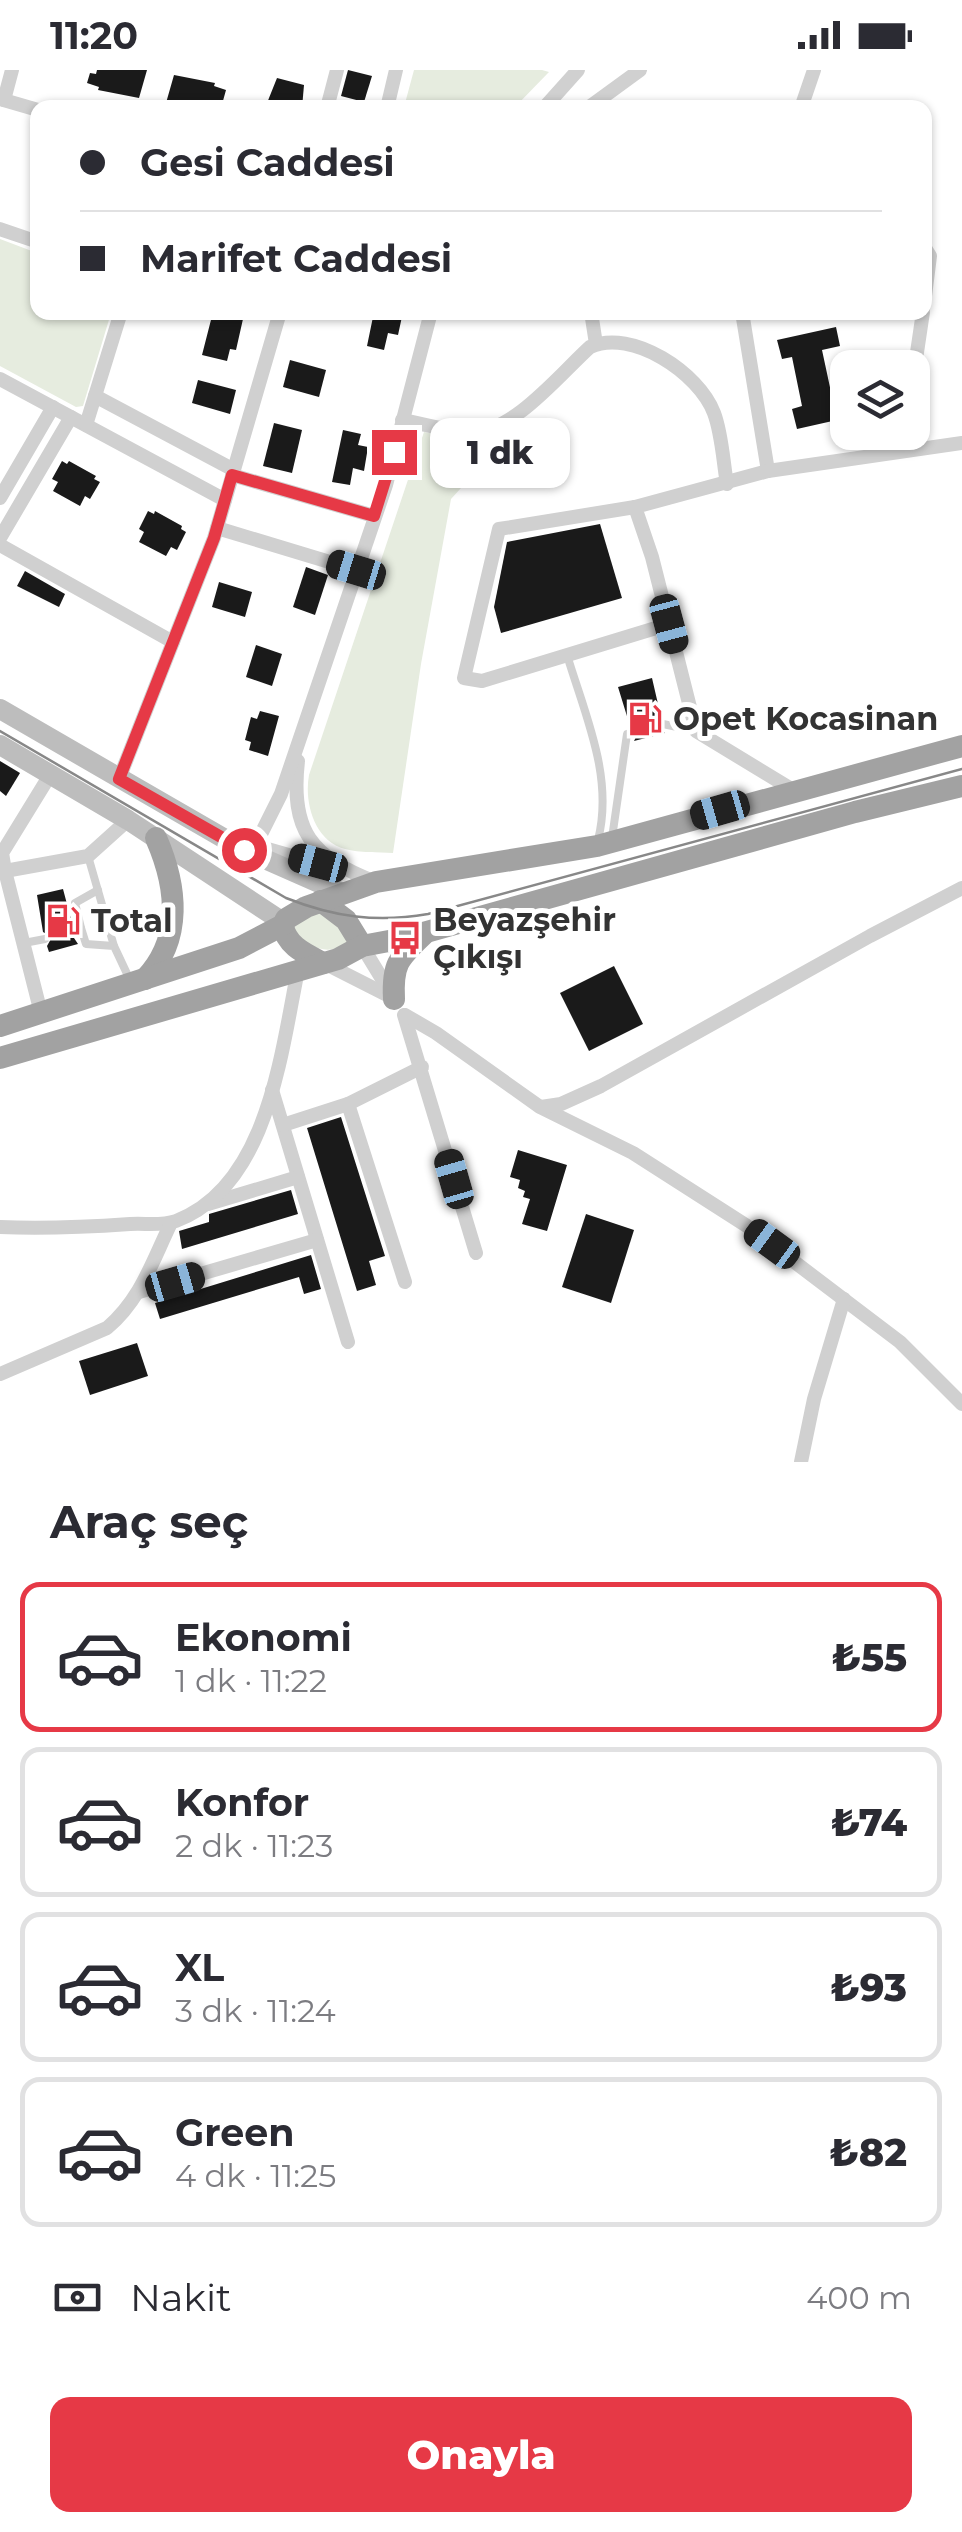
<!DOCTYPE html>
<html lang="tr">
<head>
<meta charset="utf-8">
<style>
  body { margin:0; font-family:Montserrat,sans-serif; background:#f2f2f3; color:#2b2b33; height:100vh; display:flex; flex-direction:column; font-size:38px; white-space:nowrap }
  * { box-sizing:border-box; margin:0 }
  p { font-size:32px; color:#7c7c81 }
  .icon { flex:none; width:55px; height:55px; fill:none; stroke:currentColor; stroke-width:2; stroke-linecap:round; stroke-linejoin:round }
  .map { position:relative; height:1392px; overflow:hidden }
  .sheet { display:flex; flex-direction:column; background:#fff; flex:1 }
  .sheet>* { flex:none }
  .guide { position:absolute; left:30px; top:30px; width:902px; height:220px; border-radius:20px; box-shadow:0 2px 8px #0004; display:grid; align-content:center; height:220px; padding:0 50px; background:#fff }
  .buttons { position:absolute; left:830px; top:280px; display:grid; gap:20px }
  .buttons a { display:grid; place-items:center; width:100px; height:100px; border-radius:20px; background:#fff; box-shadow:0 2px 8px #0004; font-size:50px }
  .end { position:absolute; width:45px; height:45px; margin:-22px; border:12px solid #e63946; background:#fff; box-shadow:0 0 0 5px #fff }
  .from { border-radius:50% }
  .bubble { position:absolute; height:70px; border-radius:20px; background:#fff; box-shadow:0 2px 8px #0004; font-size:32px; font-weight:800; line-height:70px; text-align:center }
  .car { position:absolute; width:30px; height:60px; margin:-30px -15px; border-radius:12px; box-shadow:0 0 8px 2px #0007; background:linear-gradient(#222 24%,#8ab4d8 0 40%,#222 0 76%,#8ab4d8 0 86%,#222 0) }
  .guide b { display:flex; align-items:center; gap:35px; height:95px; font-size:38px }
  .guide b+b { border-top:2px solid #e1e1e2 }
  .guide i { width:25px; height:25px; background:#2b2b33 }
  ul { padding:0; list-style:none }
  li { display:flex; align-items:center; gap:30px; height:150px; margin:0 20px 15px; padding:0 30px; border:5px solid #e1e1e2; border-radius:20px }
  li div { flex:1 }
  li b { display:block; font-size:38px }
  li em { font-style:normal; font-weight:800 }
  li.selected { border-color:#e63946 }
  li>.icon { width:90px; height:90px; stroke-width:1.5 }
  h2 { padding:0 50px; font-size:45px; line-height:120px }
  .pay { display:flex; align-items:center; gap:25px; height:110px; padding:0 50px; font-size:38px }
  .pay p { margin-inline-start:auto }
  .primary-button { display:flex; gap:20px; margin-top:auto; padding:20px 50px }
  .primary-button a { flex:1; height:115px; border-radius:20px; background:#e63946; color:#fff; font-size:40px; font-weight:800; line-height:115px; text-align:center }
  .status { display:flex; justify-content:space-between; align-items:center; height:70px; padding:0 50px; background:#fff; direction:ltr }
  .status svg { height:28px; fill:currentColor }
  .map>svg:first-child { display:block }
</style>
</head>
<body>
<div class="status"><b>11:20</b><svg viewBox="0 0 49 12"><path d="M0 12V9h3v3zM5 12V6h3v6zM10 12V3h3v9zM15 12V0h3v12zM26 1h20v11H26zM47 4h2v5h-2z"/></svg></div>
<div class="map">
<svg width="962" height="1392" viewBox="0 0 962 1392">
  <rect width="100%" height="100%" fill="#fff"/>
  <g fill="#e6ecdf">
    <path d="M414 0H542L549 2 515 37H404Z"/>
    <path d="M0 169 37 183 38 242 111 243 83 336 76 337 0 296Z"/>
    <path d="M424 362 483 373 489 380 490 386 451 429 421 594 393 783C378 782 360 783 345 779 314 771 304 732 309 705Z"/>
    <path d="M330 839 349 872C328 886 314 879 296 865L294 850Z"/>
  </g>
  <g fill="#1a1a1a">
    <path d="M97 0H147L139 28 98 20 99 17 87 13 90 3 96 4Z"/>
    <path d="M348 0 372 6 364 32 341 26Z"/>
    <path d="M174 5 215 13 214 16 226 20 221 38H182L166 33Z"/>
    <path d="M277 8 304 15 302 38H265Z"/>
    <path d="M213 242H239L238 247 243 249 236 280 230 279 227 291 202 285Z"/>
    <path d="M374 242H403L398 265 388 263 384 280 367 276Z"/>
    <path d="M836 257 840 276 822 280 837 350 797 359 792 339 802 336 792 287 782 289 777 270Z"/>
    <path d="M290 290 326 300 319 327 283 317Z"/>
    <path d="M198 310 236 320 230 344 192 333Z"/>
    <path d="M274 353 302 360 292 403 263 396Z"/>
    <path d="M343 360 361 364 358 375 368 377 364 401 353 398 350 415 332 412Z"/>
    <path d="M443 372 463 376 457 407 438 403Z"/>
    <path d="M62 391 67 394 69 391 96 406 94 409 100 412 90 429 85 426 80 436 53 421 58 412 52 409Z"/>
    <path d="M148 441 154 444 155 441 182 456 181 459 186 462 177 480 171 477 166 486 139 472 144 462 139 459Z"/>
    <path d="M600 454 622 528 501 563 494 537 507 472Z"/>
    <path d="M306 497 328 505 315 545 293 537Z"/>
    <path d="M25 501 65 524 59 537 17 516Z"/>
    <path d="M219 512 252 522 245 547 212 537Z"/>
    <path d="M256 575 282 584 272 616 246 607Z"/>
    <path d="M652 608 661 647 656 655 665 663 634 671 639 661 630 656 618 617Z"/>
    <path d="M260 641 279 646 268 686 249 680 251 672 245 670 251 647 257 649Z"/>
    <path d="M0 691 20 703 6 726 0 721Z"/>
    <path d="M63 819 72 853 70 862 78 874 49 882 47 876 52 867 43 862 37 825Z"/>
    <path d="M614 896 643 954 589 981 560 923Z"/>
    <path d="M341 1047 385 1186 369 1191 376 1215 357 1221 307 1058Z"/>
    <path d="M518 1080 567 1095 547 1161 522 1154 530 1129 523 1127 525 1121 518 1118 520 1110 510 1107Z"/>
    <path d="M291 1120 298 1144 182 1179 179 1161 209 1152V1144Z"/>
    <path d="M586 1144 634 1160 611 1233 562 1217Z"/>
    <path d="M311 1185 321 1219 304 1224 299 1207 160 1249 155 1233Z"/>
    <path d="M137 1273 148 1306 90 1325 79 1291Z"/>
  </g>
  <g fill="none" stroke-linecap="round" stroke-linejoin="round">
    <g stroke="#d0d0d0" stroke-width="8">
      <path d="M567 585C585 645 614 707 598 770"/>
      <path d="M663 654 696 661"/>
      <path d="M612 768 627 664 632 663"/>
      <path d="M88 786 114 876"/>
      <path d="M81 858 75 833 98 820"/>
      <path d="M77 859 81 858 86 874 114 876 129 908"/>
      <path d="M24 873 45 869"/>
    </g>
    <g stroke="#d0d0d0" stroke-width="14">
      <path d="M0 29 38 40"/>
      <path d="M4 30 12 0"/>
      <path d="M327 38 337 0"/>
      <path d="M387 38 396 0"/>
      <path d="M544 38 578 0"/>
      <path d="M588 38 640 0"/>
      <path d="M801 38 814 0"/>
      <path d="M0 159 38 172"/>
      <path d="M925 178 930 186 925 226"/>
      <path d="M591 242 596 274"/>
      <path d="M742 242 768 401"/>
      <path d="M0 309 225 430"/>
      <path d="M912 316 923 242"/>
      <path d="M95 326 234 400"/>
      <path d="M402 350C424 354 449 362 472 362 513 363 561 303 590 277 632 258 699 303 714 343 722 364 723 391 727 414"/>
      <path d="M86 355 121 242"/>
      <path d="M232 405 374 446"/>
      <path d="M0 428 53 337"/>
      <path d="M635 437 499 459 464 608 482 611 669 554"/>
      <path d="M217 458 356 500"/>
      <path d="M0 468 71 347"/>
      <path d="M0 475 173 572"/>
      <path d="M298 691C290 760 311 788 376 812"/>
      <path d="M119 709 214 468 280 242"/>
      <path d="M793 720 696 661 652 487 635 437 768 401 962 373"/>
      <path d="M257 776 334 798"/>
      <path d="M251 784 281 724 386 415 431 242"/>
      <path d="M0 802 5 801 2 783 50 705"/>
      <path d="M362 876 390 922"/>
      <path d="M324 893 393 928"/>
      <path d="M41 943 5 801 88 786 128 750"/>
      <path d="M404 945 476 1183"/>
      <path d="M405 945 436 963 540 1037 633 1083 747 1156 900 1272 962 1334"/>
      <path d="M272 1020 348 1272"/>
      <path d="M348 1034 422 997"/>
      <path d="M541 1037 561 1034 601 1016 870 866 962 818"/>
      <path d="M283 1055 348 1034 405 1212"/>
      <path d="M208 1134 298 1107"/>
      <path d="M0 1157C44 1159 87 1157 130 1154 145 1153 162 1156 176 1151 268 1116 281 983 298 900"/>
      <path d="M139 1222 317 1170"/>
      <path d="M0 1304 107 1258C141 1229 152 1192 171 1153"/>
      <path d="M801 1392 814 1329 844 1229"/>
    </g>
    <g stroke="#bdbdbd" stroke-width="20">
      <path d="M0 639 244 780 342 823"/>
      <path d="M0 675 128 750 283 852"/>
    </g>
    <g stroke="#a2a2a2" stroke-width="22">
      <path d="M321 831 346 850 362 876"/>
      <path d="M283 855C286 876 306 884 323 893"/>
      <path d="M145 909C183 869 177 816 156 768"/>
      <path d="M394 929C392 893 399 888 424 864"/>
      <path d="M0 956 239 878 283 855 286 849 306 837 376 812 597 776 962 676"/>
      <path d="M0 988 338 889 362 876 405 868 855 742 962 716"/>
    </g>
    <path stroke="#888" stroke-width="2.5" d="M0 661 286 828C334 847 377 853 428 844L962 699"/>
  </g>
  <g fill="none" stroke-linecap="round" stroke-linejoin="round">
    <path stroke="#e63946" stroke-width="12" d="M244 780 119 709 214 468 232 405 374 446 394 382"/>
  </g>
  <defs>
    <g id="fuel-bare" transform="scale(2.7)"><path d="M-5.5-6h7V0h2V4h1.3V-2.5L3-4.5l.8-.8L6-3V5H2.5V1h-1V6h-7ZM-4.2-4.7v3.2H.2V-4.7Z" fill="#e63946" stroke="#fff" stroke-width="2.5" paint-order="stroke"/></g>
    <g id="bus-bare" transform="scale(2.7)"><path d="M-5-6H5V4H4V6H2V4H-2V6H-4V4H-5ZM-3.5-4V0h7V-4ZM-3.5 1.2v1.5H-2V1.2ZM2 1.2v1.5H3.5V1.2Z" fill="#e63946" stroke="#fff" stroke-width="2.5" paint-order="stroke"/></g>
  </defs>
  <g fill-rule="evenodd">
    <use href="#fuel-bare" x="645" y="649"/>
    <use href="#fuel-bare" x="63" y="851"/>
    <use href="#bus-bare" x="405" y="868"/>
  </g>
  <g text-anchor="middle" stroke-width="10" stroke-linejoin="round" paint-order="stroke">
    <g font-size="32" font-weight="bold" fill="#333" stroke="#fff" text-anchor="start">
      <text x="673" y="660">Opet Kocasinan</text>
      <text x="433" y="861">Beyazşehir<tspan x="433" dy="37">Çıkışı</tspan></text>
      <text x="91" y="862">Total</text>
    </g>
  </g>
</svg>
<div class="buttons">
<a><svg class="icon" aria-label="layers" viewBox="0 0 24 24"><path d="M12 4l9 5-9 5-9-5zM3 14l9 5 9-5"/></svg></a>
</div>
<i class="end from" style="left:244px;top:780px"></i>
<i class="end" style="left:394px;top:382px"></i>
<div class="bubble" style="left:430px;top:348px;width:140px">1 dk</div>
<i class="car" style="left:356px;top:500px;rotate:287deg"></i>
<i class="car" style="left:669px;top:554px;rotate:165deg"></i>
<i class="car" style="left:720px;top:740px;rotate:254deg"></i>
<i class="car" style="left:318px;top:793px;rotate:285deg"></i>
<i class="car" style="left:454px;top:1109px;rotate:344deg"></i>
<i class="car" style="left:772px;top:1174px;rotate:306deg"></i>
<i class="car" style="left:175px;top:1212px;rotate:74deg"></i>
<div class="guide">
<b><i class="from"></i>Gesi Caddesi</b>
<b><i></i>Marifet Caddesi</b>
</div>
</div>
<section class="sheet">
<h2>Araç seç</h2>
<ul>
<li class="selected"><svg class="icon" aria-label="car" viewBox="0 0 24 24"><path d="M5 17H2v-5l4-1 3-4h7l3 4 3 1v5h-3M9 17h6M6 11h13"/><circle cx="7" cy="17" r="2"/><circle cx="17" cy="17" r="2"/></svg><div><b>Ekonomi</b><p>1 dk · 11:22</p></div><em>₺55</em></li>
<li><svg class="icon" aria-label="car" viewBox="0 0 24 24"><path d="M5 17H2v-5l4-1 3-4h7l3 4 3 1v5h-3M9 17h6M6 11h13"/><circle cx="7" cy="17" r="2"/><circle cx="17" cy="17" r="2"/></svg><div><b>Konfor</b><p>2 dk · 11:23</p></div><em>₺74</em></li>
<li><svg class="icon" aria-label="car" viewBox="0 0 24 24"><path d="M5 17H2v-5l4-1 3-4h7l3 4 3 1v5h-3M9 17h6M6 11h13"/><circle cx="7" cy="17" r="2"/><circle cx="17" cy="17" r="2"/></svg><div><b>XL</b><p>3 dk · 11:24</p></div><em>₺93</em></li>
<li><svg class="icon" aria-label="car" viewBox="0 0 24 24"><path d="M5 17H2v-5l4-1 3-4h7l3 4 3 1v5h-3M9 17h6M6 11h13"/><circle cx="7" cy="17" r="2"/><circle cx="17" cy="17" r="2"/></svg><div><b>Green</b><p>4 dk · 11:25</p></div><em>₺82</em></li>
</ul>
<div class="pay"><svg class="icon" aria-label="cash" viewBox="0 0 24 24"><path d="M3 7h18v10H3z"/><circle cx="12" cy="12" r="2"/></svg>Nakit<p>400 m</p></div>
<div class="primary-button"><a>Onayla</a></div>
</section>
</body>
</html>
